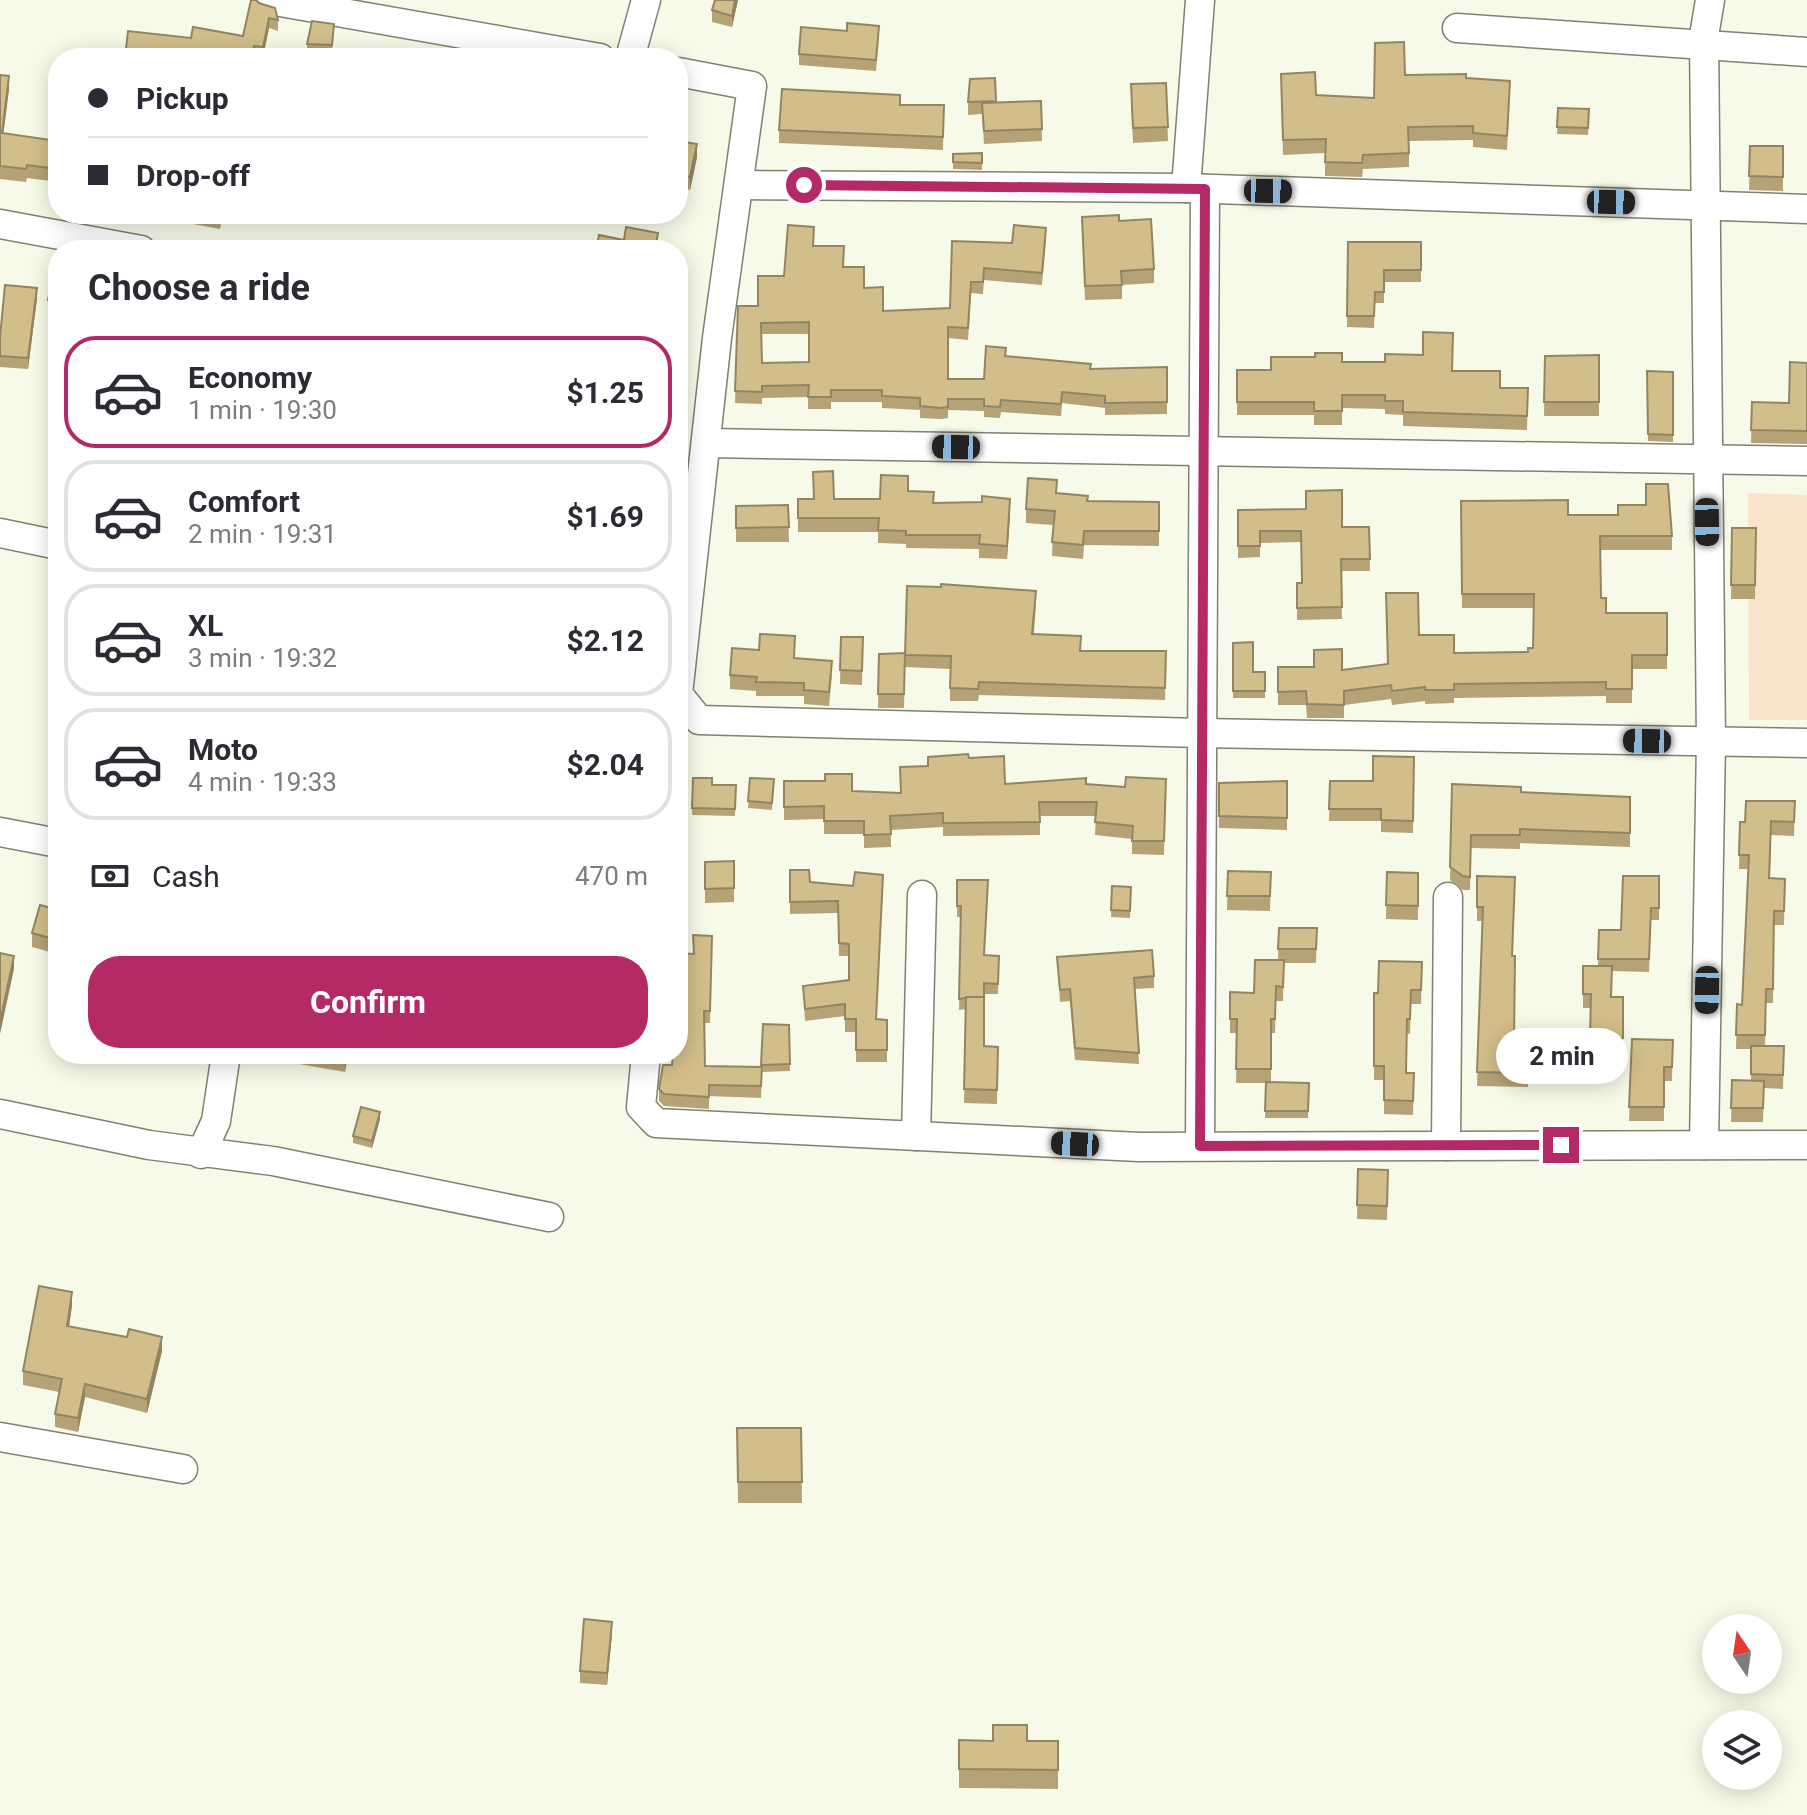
<!DOCTYPE html>
<html lang="en">
<head>
<meta charset="utf-8">
<style>
  body { margin:0; font-family:Roboto,sans-serif; background:#f7f7f7; color:#2b2b33; height:100vh; display:flex; flex-direction:column; font-size:30px; white-space:nowrap }
  * { box-sizing:border-box; margin:0 }
  p { font-size:26px; color:#7c7c81 }
  .icon { flex:none; width:44px; height:44px; fill:none; stroke:currentColor; stroke-width:2; stroke-linecap:round; stroke-linejoin:round }
  .map { position:relative; flex:1; overflow:hidden }
  .sheet { position:absolute; left:48px; top:240px; width:640px; height:824px; display:flex; flex-direction:column; background:#fff; border-radius:32px; box-shadow:0 4px 20px #0003 }
  .sheet>* { flex:none }
  .top-card { position:absolute; left:48px; top:48px; width:640px; height:176px; border-radius:32px; box-shadow:0 4px 20px #0003; display:grid; align-content:center; height:176px; padding:0 40px; background:#fff }
  .needle { width:52px; rotate:347deg }
  .fabs { position:absolute; left:1702px; top:1614px; display:grid; gap:16px }
  .fabs a { display:grid; place-items:center; width:80px; height:80px; border-radius:50%; background:#fff; box-shadow:0 4px 20px #0003; font-size:40px }
  .end { position:absolute; width:36px; height:36px; margin:-18px; border:10px solid #b42a67; background:#fff; box-shadow:0 0 0 4px #fff }
  .from { border-radius:50% }
  .bubble { position:absolute; height:56px; border-radius:28px; background:#fff; box-shadow:0 4px 20px #0003; font-size:26px; font-weight:700; line-height:56px; text-align:center }
  .car { position:absolute; width:24px; height:48px; margin:-24px -12px; border-radius:10px; box-shadow:0 0 6px 2px #0007; background:linear-gradient(#222 24%,#8ab4d8 0 40%,#222 0 76%,#8ab4d8 0 86%,#222 0) }
  .top-card b { display:flex; align-items:center; gap:28px; height:76px; font-size:30px }
  .top-card b+b { border-top:2px solid #e1e1e2 }
  .top-card i { width:20px; height:20px; background:#2b2b33 }
  ul { padding:0; list-style:none }
  li { display:flex; align-items:center; gap:24px; height:112px; margin:0 16px 12px; padding:0 24px; border:4px solid #e1e1e2; border-radius:32px }
  li div { flex:1 }
  li b { display:block; font-size:30px }
  li em { font-style:normal; font-weight:700 }
  li.active { border-color:#b42a67 }
  li>.icon { width:72px; height:72px; stroke-width:1.5 }
  h2 { padding:0 40px; font-size:36px; line-height:96px }
  .pay { display:flex; align-items:center; gap:20px; height:88px; padding:0 40px; font-size:30px }
  .pay p { margin-inline-start:auto }
  .button { display:flex; gap:16px; margin-top:auto; padding:16px 40px }
  .button a { flex:1; height:92px; border-radius:32px; background:#b42a67; color:#fff; font-size:32px; font-weight:700; line-height:92px; text-align:center }
  .map>svg:first-child { display:block }
</style>
</head>
<body>
<div class="map">
<svg width="1807" height="1815" viewBox="0 0 1807 1815">
  <rect width="100%" height="100%" fill="#f8fae9"/>
  <path fill="#fbe4cc" d="M1748 493 1807 495V720H1749Z"/>
  <g fill="none" stroke-linecap="round" stroke-linejoin="round">
    <g stroke="#7f8172" stroke-width="31">
      <g id="minor">
        <path d="M269 0 600 58"/>
        <path d="M1457 28 1807 52"/>
        <path d="M630 58 646 0"/>
        <path d="M678 72 752 86 717 338 678 694 699 720 1201 733 1807 743"/>
        <path d="M740 185 1186 188 1807 209"/>
        <path d="M1186 188 1200 0"/>
        <path d="M0 224 141 250"/>
        <path d="M708 443 1807 461"/>
        <path d="M0 533 58 545"/>
        <path d="M0 832 58 843"/>
        <path d="M646 1054 641 1107 656 1123 1139 1147 1807 1145"/>
        <path d="M0 1114 149 1145 273 1161 549 1217"/>
        <path d="M916 1136 922 895"/>
        <path d="M1704 1145 1711 742 1704 36 1710 0"/>
        <path d="M1200 1146 1205 189"/>
        <path d="M1446 1146 1448 897"/>
        <path d="M201 1154 216 1121 226 1054"/>
        <path d="M0 1437 183 1469"/>
      </g>
    </g>
    <use href="#minor" stroke="#fff" stroke-width="28"/>
  </g>
  <g fill="#b5a377" fill-rule="evenodd">
    <path d="M251 0 278 20V31L269 28 263 57 254 56 191 38 243 36Z"/>
    <path d="M738 0 732 27 712 22V10Z"/>
    <path d="M334 31 332 53 307 51V44Z"/>
    <path d="M847 31 879 36 876 71 799 65V54Z"/>
    <path d="M0 75 9 89 3 134 58 141V182L27 178 26 182 0 179Z"/>
    <path d="M1405 75 1466 78 1510 95 1507 150 1473 147V140L1409 141V167L1363 169 1362 177 1325 176V153L1283 155 1281 88 1316 95 1374 98Z"/>
    <path d="M995 78 996 102 1041 101 1042 141 984 144 982 114 968 115V102Z"/>
    <path d="M1166 83 1168 141 1133 143 1131 98Z"/>
    <path d="M900 105H944L943 150 779 143V130Z"/>
    <path d="M1558 108 1589 109 1588 135 1557 134Z"/>
    <path d="M678 141 697 157 690 190 678 187Z"/>
    <path d="M1750 146H1783V191L1749 190Z"/>
    <path d="M982 153V170L953 169V154Z"/>
    <path d="M193 214H223L220 229 193 224Z"/>
    <path d="M1119 221 1154 269V283L1122 285V299L1085 300 1082 231Z"/>
    <path d="M1046 240 1042 285 984 280 983 294 971 293 968 340 948 338V379H984L1006 356 1091 369 1167 367V414L1105 415V408L1062 403 1061 416 1001 412 1000 418 984 417V411L948 410V418L941 419 920 418V410L882 408V402H831V409H808V397L762 398V404L735 403 738 306H758L784 276 813 246 843 267 864 288 883 311 950 308 952 241 1012 243ZM761 334H809V362L762 363Z"/>
    <path d="M1348 242H1421V282H1384V303H1375L1374 328 1347 327Z"/>
    <path d="M58 270V315L48 313V300Z"/>
    <path d="M37 298 28 369 0 367V337Z"/>
    <path d="M1599 355V416H1544L1545 356Z"/>
    <path d="M1342 362 1452 371 1500 388H1528L1527 430 1403 426V415L1385 414V409L1342 408V425H1314V415H1237V370H1271Z"/>
    <path d="M1807 363V444L1751 443 1752 402 1789 403Z"/>
    <path d="M1647 371 1673 372V442L1648 441Z"/>
    <path d="M908 491 934 503 1010 512 1007 559 979 558V549L906 548V544L878 543V532H798V499H880Z"/>
    <path d="M1057 493 1088 501 1159 502V546L1084 545 1083 559 1052 556 1053 525 1026 523V509Z"/>
    <path d="M1461 501 1568 515 1672 536V550H1600L1601 598 1606 613H1667V669H1632V703H1606V696L1454 698V703L1425 704V701L1392 705 1391 699 1344 705V718H1307L1306 705H1278V667L1342 670 1388 664 1419 635 1454 653 1528 652 1533 648V608H1462Z"/>
    <path d="M788 505 789 542H736V506Z"/>
    <path d="M1238 510 1342 527H1369L1370 571H1341L1342 619 1297 620V583H1302L1301 542 1260 543V557L1238 558Z"/>
    <path d="M1732 528H1756L1755 599H1731Z"/>
    <path d="M1036 604 1034 634 1081 651H1166L1165 700 979 695 978 701H950V669L905 667 904 708H878L879 654 905 653Z"/>
    <path d="M841 637H863L862 685 840 684Z"/>
    <path d="M1233 643 1253 672H1265V698H1233Z"/>
    <path d="M795 658 832 675 829 706 804 704V696H756V691L730 689V675Z"/>
    <path d="M1414 757 1413 833 1381 832V821H1329L1330 781H1373Z"/>
    <path d="M969 758 1005 784H1086L1125 787 1166 779 1164 855 1132 854V839L1095 835 1096 816H1040V835L943 836V827L891 830V847L864 848V834H824V819L784 820V781L852 791 901 793 900 767 928 766Z"/>
    <path d="M693 778 712 785H736L735 816 692 815Z"/>
    <path d="M750 778 774 779 772 810 748 808Z"/>
    <path d="M1287 781V830L1219 828V783Z"/>
    <path d="M1452 784 1521 792 1630 797V847L1520 843V849L1471 848 1470 890H1463L1450 880Z"/>
    <path d="M1795 801 1794 836 1771 835 1770 878 1785 879 1784 925H1774L1773 1003H1766L1765 1046H1784L1783 1089 1764 1088 1763 1122H1731L1732 1080H1751V1049H1736L1737 1004 1742 1005 1748 869H1739L1740 822H1745Z"/>
    <path d="M734 861V902L705 903V862Z"/>
    <path d="M790 870 810 882 883 887 876 1019 887 1020V1062H856V1032H845V1016L805 1021 803 986 849 980V956H839L838 913 790 914Z"/>
    <path d="M1228 871 1271 872 1270 911 1227 910Z"/>
    <path d="M1387 872 1418 873V920L1386 919Z"/>
    <path d="M1477 876 1515 891 1512 956 1514 1042 1529 1043 1528 1087 1477 1086 1482 921H1477Z"/>
    <path d="M1659 876V920H1651L1649 972 1612 971 1611 997H1623V1052H1590L1591 1008H1583V966H1598L1599 930H1621Z"/>
    <path d="M957 880 985 955 999 956 998 994H984V1046L998 1047 997 1104 964 1103 966 1009 959 1010 961 917H957Z"/>
    <path d="M1112 886 1131 887 1130 918 1111 917Z"/>
    <path d="M58 910V949L57 954 32 947V933Z"/>
    <path d="M1279 928H1317L1316 963H1284L1283 1001H1276L1275 1033H1271V1082L1309 1083 1308 1118H1265L1266 1083H1236L1237 1033H1230V992L1254 993 1278 960Z"/>
    <path d="M712 936 710 1023H704L705 1066 761 1067 763 1024 789 1025 790 1071 762 1072 761 1098 709 1096V1109L664 1106 659 1101V1089L672 1065 693 954Z"/>
    <path d="M1057 957 1154 976V988L1135 989 1139 1064 1075 1060 1070 1001 1060 1002Z"/>
    <path d="M1422 962 1421 1004H1411L1410 1034 1407 1033V1073H1414L1413 1115 1384 1114V1080H1374V993H1378Z"/>
    <path d="M1632 1039 1673 1040 1672 1081H1664V1121H1629Z"/>
    <path d="M299 1054H348L345 1072 299 1064Z"/>
    <path d="M380 1119 372 1148 353 1143V1136Z"/>
    <path d="M1358 1169 1388 1170 1387 1220 1357 1219Z"/>
    <path d="M72 1306 69 1326 162 1351 147 1413 85 1397 78 1432 55 1427V1414L59 1392 23 1385V1371Z"/>
    <path d="M737 1428H801L802 1503H738Z"/>
    <path d="M612 1634 607 1685 580 1683V1671Z"/>
    <path d="M959 1740 1058 1741V1789L959 1788Z"/>
  </g>
  <g fill="#938561">
    <path d="M735 0H738L732 27V16Z"/>
    <path d="M269 18V28L263 57V47Z"/>
    <path d="M9 76V89L2 146V133Z"/>
    <path d="M697 144V157L690 190V177Z"/>
    <path d="M37 288V298L28 369V358Z"/>
    <path d="M1010 499V512L1007 559V546Z"/>
    <path d="M14 956V969L0 1034V1022Z"/>
    <path d="M345 1054H348L345 1072Z"/>
    <path d="M380 1112V1119L372 1148V1141Z"/>
    <path d="M72 1292V1306L67 1339V1326Z"/>
    <path d="M162 1337V1351L147 1413V1399Z"/>
    <path d="M85 1384V1397L78 1432V1418Z"/>
    <path d="M612 1622V1634L607 1685V1673Z"/>
  </g>
  <g fill="#d2be8a" stroke="#938561" stroke-width="2" fill-rule="evenodd">
    <path d="M251 0H256L259 3 275 8 278 20 269 18 263 47 254 46 252 58H125L128 31 191 38 193 27 243 36Z"/>
    <path d="M715 0H735L732 16 712 10Z"/>
    <path d="M312 21 334 24 332 45 307 44Z"/>
    <path d="M847 23 879 26 876 60 799 54 801 27 847 31Z"/>
    <path d="M1404 42 1405 75 1466 74V78L1510 81 1507 136 1473 133V126L1408 127 1409 153 1363 155 1362 163 1325 162 1326 139 1283 140 1281 74 1315 72 1316 95 1374 98 1375 43Z"/>
    <path d="M0 75 9 76 2 133 58 141V169L27 165 26 169 0 166Z"/>
    <path d="M995 78 996 101 968 102 970 79Z"/>
    <path d="M1166 83 1168 127 1133 128 1131 84Z"/>
    <path d="M782 89 900 95V105H944L943 137 779 130Z"/>
    <path d="M1041 101 1042 129 984 131 982 103Z"/>
    <path d="M1558 108 1589 109 1588 128 1557 127Z"/>
    <path d="M678 141 697 144 690 177 678 175Z"/>
    <path d="M1750 146H1783V177L1749 176Z"/>
    <path d="M982 153V163L953 162V154Z"/>
    <path d="M193 214H221L220 219Z"/>
    <path d="M1119 215V221L1151 219 1154 269 1121 271 1122 285 1085 286 1082 217Z"/>
    <path d="M788 225 814 227 813 246H844L843 267H864V288L883 287V311L950 308 952 241 1012 243 1014 225 1046 228 1042 273 984 268 983 282H971L968 328 948 327V379H984L986 346 1006 348 1005 356 1091 364 1090 369 1167 367V402L1105 403V396L1062 392 1061 404 1001 400 1000 407 984 406V399H948V407L941 408 920 406V398L882 396V390H831V397H808L809 385 762 386V392L735 391 738 306H758V276H784ZM809 322V362L762 363 761 323Z"/>
    <path d="M626 227 658 233 655 250H596L599 235 624 240Z"/>
    <path d="M1348 242H1421V270H1384V292H1375L1374 316H1347Z"/>
    <path d="M54 269 58 270V303L48 300Z"/>
    <path d="M5 285 37 288 28 358 0 356V337Z"/>
    <path d="M1423 332 1453 333 1452 371H1500V388H1528L1527 416 1403 412V401H1385V395H1342V411H1314V402H1237V370H1271V357H1315V353H1342V362H1385V354L1423 355Z"/>
    <path d="M1599 355V402H1544L1545 356Z"/>
    <path d="M1790 362 1807 363V431L1751 430 1752 402 1789 403Z"/>
    <path d="M1647 371 1673 372V435L1648 434Z"/>
    <path d="M833 471 834 499H880L881 475 908 476V491L934 492 933 503 982 502V496L1010 499 1007 546 979 544 980 535H906V531L878 530 879 518H798V499H814L813 472Z"/>
    <path d="M1028 478 1057 480 1056 493 1088 496 1087 501 1159 502V531H1084L1083 545 1052 542 1055 511 1026 509Z"/>
    <path d="M1646 484H1668L1672 536H1600L1601 598H1606V613H1667V655H1632V689H1606V682L1454 684V690H1425V687L1392 691 1391 685 1344 691V705L1307 704 1306 691 1278 692V667H1314V650L1342 649V670L1388 664 1386 593H1418L1419 635H1454V653L1528 652V648H1533L1534 594H1462L1461 501 1568 500V515H1618V505H1646Z"/>
    <path d="M1342 490V527H1369L1370 559H1341L1342 607 1297 608V583H1302L1301 531H1260V546H1238V510L1306 509V491Z"/>
    <path d="M788 505 789 527 736 528V506Z"/>
    <path d="M1732 528H1756L1755 585H1731Z"/>
    <path d="M941 584 1036 591 1032 634 1081 636 1080 651H1166L1165 688 979 682 978 689 950 688 951 656 905 655 907 586 941 587Z"/>
    <path d="M760 634 795 636 794 658 832 661 829 692 804 690V683L756 682 757 677 730 675 732 648 759 650Z"/>
    <path d="M841 637H863L862 671 840 670Z"/>
    <path d="M1253 642V672H1265V691H1233V643Z"/>
    <path d="M905 653 904 694H878L879 654Z"/>
    <path d="M968 754 969 758 1004 756 1005 784 1086 778V784L1125 787 1126 777 1166 779 1164 841H1132L1133 826 1095 822 1097 802H1039L1040 822 943 823V813L890 816 891 834 864 835V821H824V806L784 807V781H825V774H852V791L901 793 900 767 928 766V757Z"/>
    <path d="M1373 756 1414 757 1413 821 1381 820V809H1329L1330 781H1373Z"/>
    <path d="M693 778H712V785H736L735 809 692 808Z"/>
    <path d="M750 778 774 779 772 803 748 801Z"/>
    <path d="M1287 781V818L1219 816V783Z"/>
    <path d="M1452 784 1521 787V792L1630 797V833L1520 829V835H1471L1470 877 1463 876 1450 867Z"/>
    <path d="M1746 801H1795L1794 822 1771 821 1769 878 1785 879 1784 911H1774L1773 989H1766L1765 1035H1736L1737 1004 1742 1005 1749 855H1739L1740 822H1745Z"/>
    <path d="M734 861V888L705 889V862Z"/>
    <path d="M790 870H809L810 882 853 886 855 872 883 875 876 1019 887 1020V1050H856V1019H845V1004L805 1009 803 986 849 980V944L839 943 838 901 790 902Z"/>
    <path d="M1228 871 1271 872 1270 896H1227Z"/>
    <path d="M1387 872 1418 873V906L1386 905Z"/>
    <path d="M1477 876 1515 877 1512 956H1515L1514 1042 1529 1043 1528 1073 1477 1072 1483 907H1477Z"/>
    <path d="M1623 876H1659V908H1651L1649 959H1598L1599 930H1621Z"/>
    <path d="M957 880H988L984 955 999 956 998 984 984 983V997H966V998L959 999 961 906H957Z"/>
    <path d="M1112 886 1131 887 1130 911 1111 910Z"/>
    <path d="M40 905 58 910V935L57 940 32 933Z"/>
    <path d="M1279 928H1317L1316 949H1278Z"/>
    <path d="M693 935 712 936 710 1011H704L705 1066 762 1067 761 1086 709 1085V1097L664 1094 659 1089 663 1065H672L673 1054H678V953L694 954Z"/>
    <path d="M1152 950 1154 976 1134 978 1139 1053 1075 1048 1070 989 1060 990 1057 957Z"/>
    <path d="M0 953 14 956 0 1022Z"/>
    <path d="M1255 960H1284L1283 987 1276 986 1275 1019H1271V1069H1236L1237 1019H1230V992L1254 993Z"/>
    <path d="M1379 961 1422 962 1421 990H1411L1410 1019H1407L1406 1073H1414L1413 1101 1384 1100V1066H1374V993H1378Z"/>
    <path d="M1583 966H1612L1611 997H1623V1038L1590 1037 1591 994H1583Z"/>
    <path d="M966 997H984V1046L998 1047 997 1090 964 1089Z"/>
    <path d="M763 1024 789 1025 790 1064 761 1065Z"/>
    <path d="M1632 1039 1673 1040 1672 1067H1664V1107H1629Z"/>
    <path d="M1751 1046H1784L1783 1075 1751 1074Z"/>
    <path d="M324 1054H345V1058Z"/>
    <path d="M1732 1080 1764 1081 1763 1108H1731Z"/>
    <path d="M1266 1082 1309 1083 1308 1111H1265Z"/>
    <path d="M361 1107 380 1112 372 1141 353 1136Z"/>
    <path d="M1358 1169 1388 1170 1387 1206 1357 1205Z"/>
    <path d="M39 1286 72 1292 67 1326 127 1337 129 1329 162 1337 147 1399 85 1384 78 1418 55 1414 62 1379 23 1371Z"/>
    <path d="M737 1428H801L802 1482H738Z"/>
    <path d="M584 1619 612 1622 607 1673 580 1671Z"/>
    <path d="M993 1725H1027V1741H1058V1770L959 1769V1740L993 1741Z"/>
  </g>
  <g fill="none" stroke-linecap="round" stroke-linejoin="round">
    <path stroke="#b42a67" stroke-width="10" d="M804 185 1205 189 1200 1146 1561 1145"/>
  </g>
</svg>
<div class="fabs">
<a><svg class="needle" viewBox="-14 -14 28 28"><path d="M0-13l5 13h-10z" fill="#e53935"/><path d="M0 13l5-13h-10z" fill="#7c7c81"/></svg></a>
<a><svg class="icon" aria-label="layers" viewBox="0 0 24 24"><path d="M12 4l9 5-9 5-9-5zM3 14l9 5 9-5"/></svg></a>
</div>
<i class="end from" style="left:804px;top:185px"></i>
<i class="end" style="left:1561px;top:1145px"></i>
<div class="bubble" style="left:1496px;top:1028px;width:132px">2 min</div>
<i class="car" style="left:1268px;top:191px;rotate:91deg"></i>
<i class="car" style="left:1611px;top:202px;rotate:91deg"></i>
<i class="car" style="left:956px;top:447px;rotate:271deg"></i>
<i class="car" style="left:1707px;top:522px;rotate:179deg"></i>
<i class="car" style="left:1647px;top:741px;rotate:271deg"></i>
<i class="car" style="left:1707px;top:990px;rotate:181deg"></i>
<i class="car" style="left:1075px;top:1144px;rotate:273deg"></i>
<div class="top-card">
<b><i class="from"></i>Pickup</b>
<b><i></i>Drop-off</b>
</div>
<section class="sheet">
<h2>Choose a ride</h2>
<ul>
<li class="active"><svg class="icon" aria-label="car" viewBox="0 0 24 24"><path d="M5 17H2v-5l4-1 3-4h7l3 4 3 1v5h-3M9 17h6M6 11h13"/><circle cx="7" cy="17" r="2"/><circle cx="17" cy="17" r="2"/></svg><div><b>Economy</b><p>1 min · 19:30</p></div><em>$1.25</em></li>
<li><svg class="icon" aria-label="car" viewBox="0 0 24 24"><path d="M5 17H2v-5l4-1 3-4h7l3 4 3 1v5h-3M9 17h6M6 11h13"/><circle cx="7" cy="17" r="2"/><circle cx="17" cy="17" r="2"/></svg><div><b>Comfort</b><p>2 min · 19:31</p></div><em>$1.69</em></li>
<li><svg class="icon" aria-label="car" viewBox="0 0 24 24"><path d="M5 17H2v-5l4-1 3-4h7l3 4 3 1v5h-3M9 17h6M6 11h13"/><circle cx="7" cy="17" r="2"/><circle cx="17" cy="17" r="2"/></svg><div><b>XL</b><p>3 min · 19:32</p></div><em>$2.12</em></li>
<li><svg class="icon" aria-label="car" viewBox="0 0 24 24"><path d="M5 17H2v-5l4-1 3-4h7l3 4 3 1v5h-3M9 17h6M6 11h13"/><circle cx="7" cy="17" r="2"/><circle cx="17" cy="17" r="2"/></svg><div><b>Moto</b><p>4 min · 19:33</p></div><em>$2.04</em></li>
</ul>
<div class="pay"><svg class="icon" aria-label="cash" viewBox="0 0 24 24"><path d="M3 7h18v10H3z"/><circle cx="12" cy="12" r="2"/></svg>Cash<p>470 m</p></div>
<div class="button"><a>Confirm</a></div>
</section>
</div>
</body>
</html>
